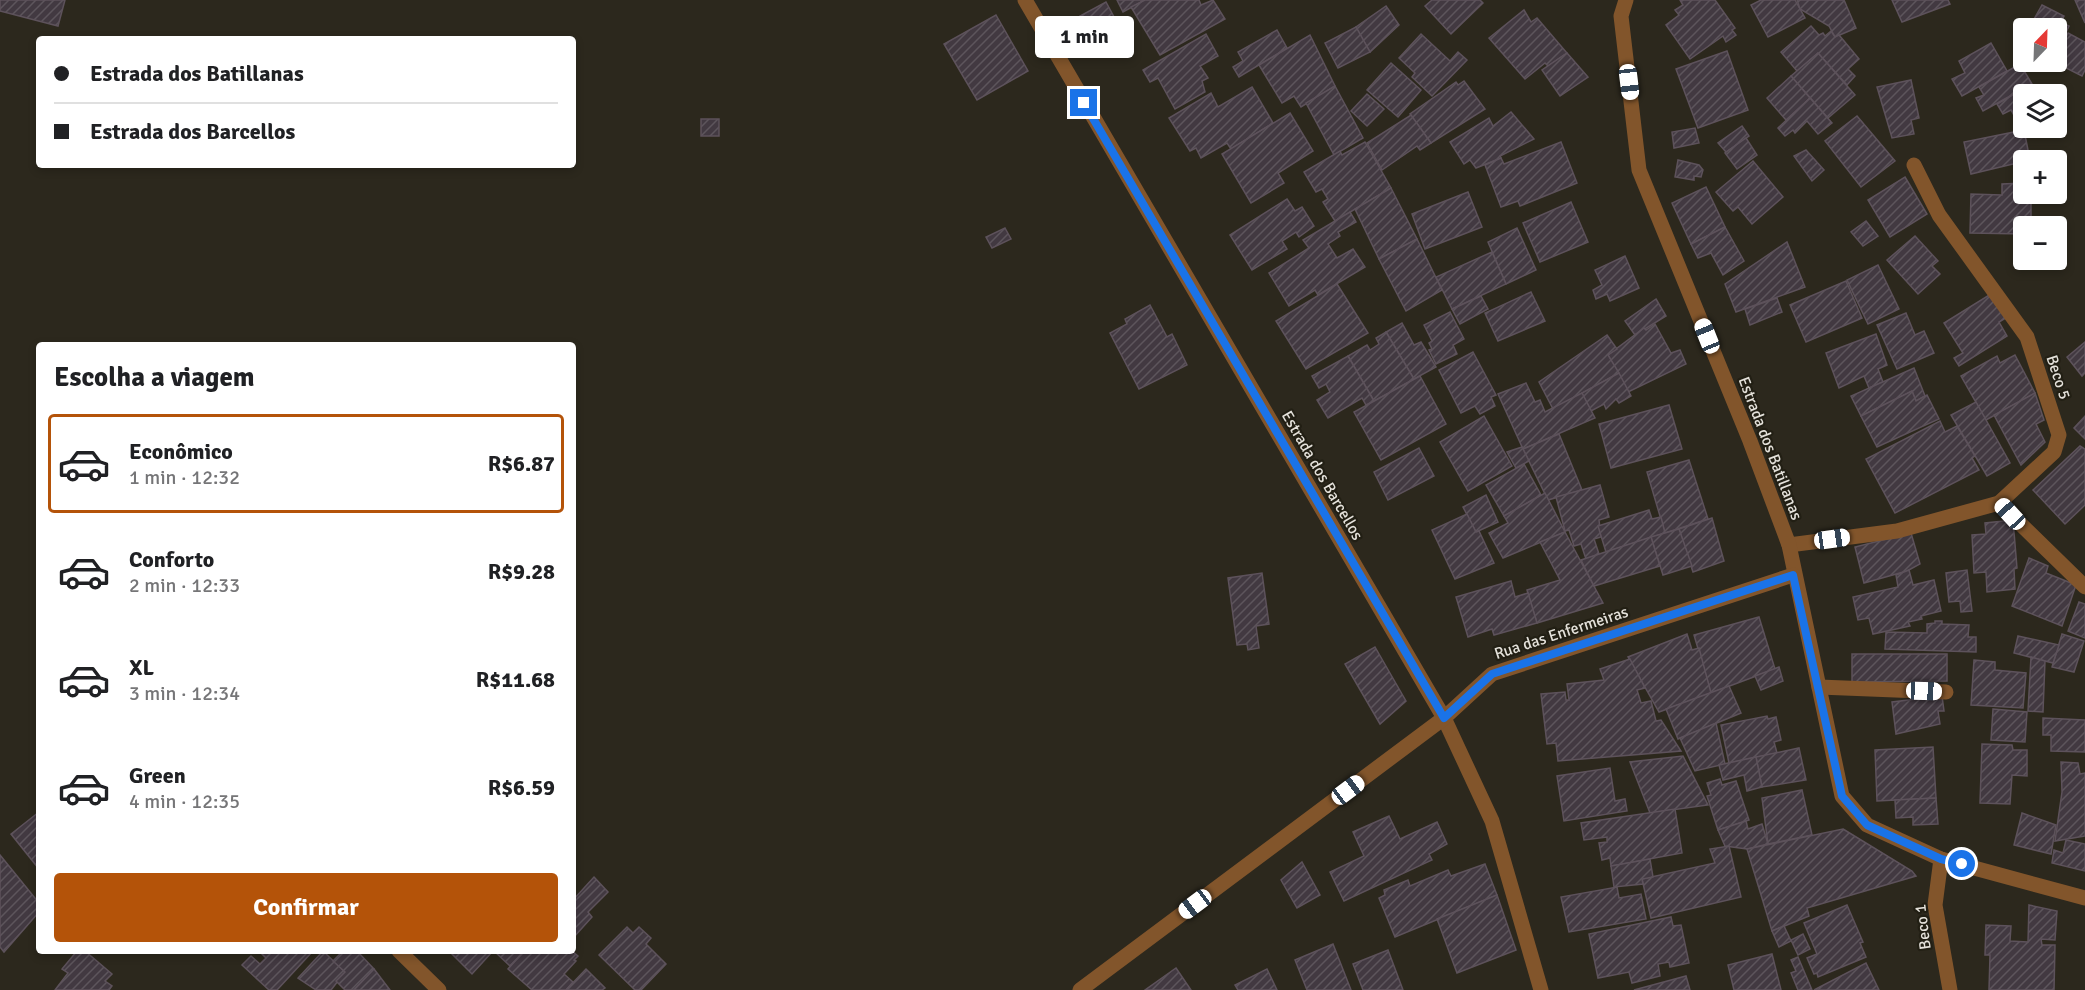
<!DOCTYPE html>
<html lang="pt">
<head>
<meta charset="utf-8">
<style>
  body { margin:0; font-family:Signika,sans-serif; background:#f6f6f6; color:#202124; height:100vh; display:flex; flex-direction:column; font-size:22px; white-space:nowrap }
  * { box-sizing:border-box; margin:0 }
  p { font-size:20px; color:#757577 }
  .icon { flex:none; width:33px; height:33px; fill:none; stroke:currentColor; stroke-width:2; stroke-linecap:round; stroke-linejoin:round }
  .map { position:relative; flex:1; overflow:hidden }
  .details { position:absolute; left:36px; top:342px; width:540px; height:612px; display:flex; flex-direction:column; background:#fff; border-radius:6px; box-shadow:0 3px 9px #0003 }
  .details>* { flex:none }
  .guide { position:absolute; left:36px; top:36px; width:540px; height:132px; border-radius:6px; box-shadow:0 3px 9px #0003; display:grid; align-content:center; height:132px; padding:0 18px; background:#fff }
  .needle { width:39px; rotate:23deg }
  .tools { position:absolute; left:2013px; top:18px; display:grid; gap:12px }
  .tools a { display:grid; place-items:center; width:54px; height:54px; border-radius:6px; background:#fff; box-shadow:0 3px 9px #0003; font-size:30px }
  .end { position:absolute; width:27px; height:27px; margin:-14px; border:8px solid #1a73e8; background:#fff; box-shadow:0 0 0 3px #fff }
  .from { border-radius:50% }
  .bubble { position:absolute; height:42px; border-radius:6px; background:#fff; box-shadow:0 3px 9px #0003; font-size:20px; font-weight:700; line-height:42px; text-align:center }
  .car { position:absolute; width:18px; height:36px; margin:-18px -9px; border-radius:8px; box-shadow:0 0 4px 2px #0007; background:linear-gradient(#fff 24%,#345 0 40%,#fff 0 76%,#345 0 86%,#fff 0) }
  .guide b { display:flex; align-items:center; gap:21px; height:57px; font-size:22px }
  .guide b+b { border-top:2px solid #e0e0e0 }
  .guide i { width:15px; height:15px; background:#202124 }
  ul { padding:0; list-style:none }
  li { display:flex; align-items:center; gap:18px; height:99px; margin:0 12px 9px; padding:0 6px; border:3px solid transparent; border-radius:6px }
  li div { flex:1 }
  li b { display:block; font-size:22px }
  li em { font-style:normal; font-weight:700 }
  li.active { border-color:#b45309 }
  li>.icon { width:54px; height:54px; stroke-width:1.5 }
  h2 { padding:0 18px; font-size:27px; line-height:72px }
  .action { display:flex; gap:12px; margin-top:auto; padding:12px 18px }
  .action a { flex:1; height:69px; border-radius:6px; background:#b45309; color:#fff; font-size:24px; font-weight:700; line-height:69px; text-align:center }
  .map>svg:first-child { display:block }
</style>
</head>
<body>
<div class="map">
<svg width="2085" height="990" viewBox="0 0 2085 990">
  <defs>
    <pattern id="building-hatch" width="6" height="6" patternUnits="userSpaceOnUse" patternTransform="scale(1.5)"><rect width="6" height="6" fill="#423941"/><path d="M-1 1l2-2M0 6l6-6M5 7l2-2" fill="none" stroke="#5d555c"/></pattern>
  </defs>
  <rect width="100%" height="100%" fill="#2c281d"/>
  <g fill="url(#building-hatch)" stroke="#5d525b" stroke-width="1.5">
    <path d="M0 0H65L58 26 0 11Z"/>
    <path d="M1117 0H1145L1123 12Z"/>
    <path d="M1145 0H1199L1201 5 1213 0 1225 19 1160 55 1131 7Z"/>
    <path d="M1432 0H1480L1483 3 1451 34 1425 6Z"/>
    <path d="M1680 0H1715L1735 28 1732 30 1736 35 1726 42 1723 36 1690 59 1666 25 1679 15 1675 10 1683 5Z"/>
    <path d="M1761 0H1795L1805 18 1768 37 1751 5Z"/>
    <path d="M1797 0H1844L1856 28 1835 37 1829 26 1800 9Z"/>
    <path d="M1892 0H1948L1950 4 1902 22Z"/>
    <path d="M2075 0H2085V23Z"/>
    <path d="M1106 2 1114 17 1088 30 1080 16Z"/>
    <path d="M2042 5 2064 16 2061 22 2069 26 2056 54V28H2035L2038 23 2033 21Z"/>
    <path d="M1386 6 1399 25 1370 52 1356 27Z"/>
    <path d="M1524 10 1531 22 1537 18 1567 53 1548 66 1545 63 1525 79 1489 38Z"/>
    <path d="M996 15 1028 71 977 100 944 44Z"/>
    <path d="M1811 26 1819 35 1823 33 1825 36 1831 31 1835 37 1839 35 1859 59 1848 69 1855 76 1847 85 1818 53 1797 71 1781 52Z"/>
    <path d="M1356 27 1370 52 1338 68 1325 43Z"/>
    <path d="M1277 30 1287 48 1239 77 1233 67 1243 61 1238 52Z"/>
    <path d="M2068 33 2085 42V70L2082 76 2054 62Z"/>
    <path d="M1206 34 1218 56 1200 66 1208 78 1202 81 1205 92 1175 109 1158 78 1150 82 1143 70Z"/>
    <path d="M1421 34 1450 61 1458 52 1467 60 1432 96 1412 77 1415 73 1399 58Z"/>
    <path d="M1310 35 1335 86 1301 107 1294 96 1282 103 1259 65Z"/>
    <path d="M1991 43 2007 71 1962 96 1952 79 1965 73 1959 61Z"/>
    <path d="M1727 51 1748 110 1698 128 1676 69Z"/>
    <path d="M1567 53 1588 77 1560 96 1542 70Z"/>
    <path d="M1818 53 1855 95 1828 118 1791 76Z"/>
    <path d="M1391 63 1421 90 1398 117 1367 90Z"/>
    <path d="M2020 64 2032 84 1983 111 1976 98 1984 95 1979 87Z"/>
    <path d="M1791 76 1810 98 1786 120 1767 98Z"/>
    <path d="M1911 80 1919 118 1911 120 1914 134 1892 138 1877 87Z"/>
    <path d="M1464 81 1485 109 1431 143 1410 114 1456 82 1458 85Z"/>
    <path d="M2030 85 2035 94H2024V115L2016 119 2011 110 2003 114 1997 104Z"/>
    <path d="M1335 86 1363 138 1334 155 1306 103Z"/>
    <path d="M1252 87 1273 123 1231 149 1227 143 1201 158 1196 148 1190 151 1169 118 1211 93 1218 107Z"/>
    <path d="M1367 94 1384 109 1367 126 1351 111Z"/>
    <path d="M1810 98 1832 123 1818 134 1807 121 1795 133 1793 130 1785 136 1778 128Z"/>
    <path d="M1511 112 1534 139 1500 156 1501 158 1476 168 1470 160 1464 164 1450 142 1489 118 1493 126Z"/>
    <path d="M1290 113 1313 151 1278 173 1284 183 1251 203 1222 154Z"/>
    <path d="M1411 115 1431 143 1420 150 1417 146 1382 170 1367 143Z"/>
    <path d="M1857 116 1895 161 1861 187 1825 141Z"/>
    <rect x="701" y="119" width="18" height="17"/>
    <path d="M1742 126 1749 136 1726 152 1718 143Z"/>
    <path d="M1695 128 1699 143 1674 148 1672 132Z"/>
    <path d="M2024 130 2030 160 1971 174 1964 142Z"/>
    <path d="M1746 138 1757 155 1737 169 1725 153Z"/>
    <path d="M1365 142 1391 188 1335 221 1323 202 1328 199 1322 189 1316 192 1304 172 1340 151 1342 155Z"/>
    <path d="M1561 142 1577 183 1520 206 1518 201 1501 207 1485 165 1501 158 1504 164Z"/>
    <path d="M1806 150 1824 170 1812 181 1794 156Z"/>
    <path d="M1678 160 1699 165 1703 170 1701 177 1694 176V180L1675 177Z"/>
    <path d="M1753 161 1783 197 1752 224 1738 207 1733 211 1716 192Z"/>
    <path d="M1905 177 1927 214 1890 237 1868 200Z"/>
    <path d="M2024 183V194H2039L2031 195V226H2024V234L1970 233 1971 194 2002 195V184Z"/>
    <path d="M1706 187 1725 227 1691 244 1672 203Z"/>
    <path d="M1391 188 1417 239 1379 259 1355 209Z"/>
    <path d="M1468 192 1482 227 1425 249 1412 214Z"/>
    <path d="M1287 199 1295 211 1302 207 1314 226 1299 237 1296 232 1282 241 1287 249 1252 270 1230 235Z"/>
    <path d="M1571 202 1588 242 1540 262 1523 223Z"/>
    <path d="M1350 212 1356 222 1338 232 1340 236 1328 244 1337 258 1353 249 1365 267 1318 295 1315 290 1289 306 1269 273 1309 248 1303 240Z"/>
    <path d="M1866 221 1878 236 1863 246 1851 232Z"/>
    <path d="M1725 227 1744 261 1723 275 1711 253 1698 258 1691 244Z"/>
    <path d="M1005 228 1011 239 992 248 986 237Z"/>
    <path d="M1517 228 1536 270 1506 284 1488 242Z"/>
    <path d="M1915 236 1938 261 1932 266 1940 274 1918 294 1887 260Z"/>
    <path d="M1417 239 1442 290 1406 311 1379 259Z"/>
    <path d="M1787 242 1805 287 1736 312 1725 284Z"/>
    <path d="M1492 252 1506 284 1452 309 1436 277Z"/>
    <path d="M1625 256 1639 288 1610 301 1607 294 1596 299 1593 290 1602 285 1595 270Z"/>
    <path d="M1878 265 1899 309 1868 324 1847 280Z"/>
    <path d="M1846 281 1862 318 1806 342 1790 305Z"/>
    <path d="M1337 284 1368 333 1306 369 1276 321Z"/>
    <path d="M1531 292 1545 321 1498 341 1485 313Z"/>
    <path d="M1994 292 2009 316 1999 322 2007 336 1959 366 1954 358 1963 353 1944 323Z"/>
    <path d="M1481 296 1488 309 1460 324 1452 309Z"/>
    <path d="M1777 298 1782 312 1750 325 1745 309Z"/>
    <path d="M1656 299 1666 316 1635 335 1625 321Z"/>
    <path d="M1150 305 1167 337 1172 334 1187 365 1139 389 1110 333 1127 324 1125 319Z"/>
    <path d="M1450 312 1464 339 1453 345 1457 354 1436 364 1429 350 1432 349 1429 343 1432 341 1424 325Z"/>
    <path d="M1906 313 1915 335 1924 331 1934 353 1897 369 1877 325Z"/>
    <path d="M1402 323 1414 345 1421 342 1436 367 1414 379 1386 332Z"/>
    <path d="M1655 324 1671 353 1680 350 1686 364 1628 392 1608 355 1644 328 1646 330Z"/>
    <path d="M1386 332 1414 379 1374 401 1348 356 1367 345 1370 350 1379 344 1376 338Z"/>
    <path d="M1876 334 1887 365 1878 369 1883 382 1869 388 1864 376 1839 388 1826 353Z"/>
    <path d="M1607 335 1617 349 1608 355 1619 373 1553 409 1539 382Z"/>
    <path d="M2085 342V373L2082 376 2067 357Z"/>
    <path d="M1473 352 1496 395 1491 397 1495 406 1480 414 1475 406 1461 413 1439 370Z"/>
    <path d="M2015 355 2035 393 1986 420 1961 376 1997 356 2000 363Z"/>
    <path d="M1348 356 1374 401 1366 405 1362 398 1328 418 1317 400 1330 392 1326 384 1319 388 1312 376Z"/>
    <path d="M1914 368 1925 396 1916 401 1912 391 1861 416 1851 396Z"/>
    <path d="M1619 373 1631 396 1619 403 1616 399 1606 409 1604 404 1591 411 1582 393Z"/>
    <path d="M1420 376 1446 424 1381 460 1354 412Z"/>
    <path d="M1526 383 1535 402 1540 400 1545 412 1582 393 1595 418 1523 449 1498 394Z"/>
    <path d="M1912 391 1916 401 1927 395 1939 419 1877 447 1861 416Z"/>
    <path d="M2035 393 2044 420 2036 424 2045 442 2021 465 1994 415Z"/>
    <path d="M1976 402 2010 463 1987 476 1951 415Z"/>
    <path d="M1669 405 1682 449 1611 468 1599 424Z"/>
    <path d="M1484 416 1512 466 1468 491 1440 442Z"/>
    <path d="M2085 416V439L2074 428Z"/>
    <path d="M1940 421 1945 432 1957 426 1975 456 1972 458 1979 470 1895 513 1866 459Z"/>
    <path d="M1559 434 1582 490 1548 500 1523 449Z"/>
    <path d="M2080 446 2085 449V505L2065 524 2033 490Z"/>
    <path d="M1522 447 1529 461 1516 468 1507 452Z"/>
    <path d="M1419 448 1434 476 1388 500 1374 472Z"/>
    <path d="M1689 460 1708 519 1665 533 1647 472Z"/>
    <path d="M1524 464 1541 495 1504 516 1486 485Z"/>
    <path d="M1600 485 1609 517 1599 520 1601 537 1594 539 1599 554 1586 559 1581 544 1574 546 1569 530 1565 531 1556 497Z"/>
    <path d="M1545 493 1565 532 1503 558 1489 533 1508 523 1504 516Z"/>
    <path d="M1486 495 1498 522 1476 532 1463 507Z"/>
    <path d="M1649 510 1652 519 1661 517 1665 533 1606 552 1598 526Z"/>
    <path d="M1467 514 1476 532 1479 531 1494 563 1455 579 1432 530Z"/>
    <path d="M1712 518 1724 561 1693 572 1679 529Z"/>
    <path d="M2013 520 2017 568 2014 569 2015 589 1987 592 1986 572 1974 573 1972 535 1986 534 1985 523Z"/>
    <path d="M1679 529 1692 566 1663 575 1651 537Z"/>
    <path d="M1565 532 1603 603 1537 623 1527 590 1560 580 1540 542Z"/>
    <path d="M1911 533 1920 564 1907 571 1864 583 1855 547Z"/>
    <path d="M1651 537 1660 566 1594 586 1581 560Z"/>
    <path d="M2029 558 2048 566 2046 573 2076 585 2062 626 2012 606Z"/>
    <path d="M1909 570 1913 585 1934 580 1941 611 1921 616 1922 619 1908 622 1910 626 1873 634 1869 618 1858 620 1853 597 1898 587 1896 575Z"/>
    <path d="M1967 570 1972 611 1961 612 1960 601 1949 602 1946 573Z"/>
    <path d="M1262 573 1269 624 1256 626 1259 648 1248 650 1247 644 1237 645 1228 578Z"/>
    <path d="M1511 581 1515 597 1528 593 1537 623 1494 635 1492 629 1468 637 1456 597Z"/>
    <path d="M2079 602 2085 604V638L2068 631Z"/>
    <path d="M1759 617 1775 669 1711 693 1694 635Z"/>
    <path d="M1935 621H1942V624L1969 625 1968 637H1976V652L1885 649 1886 632 1927 633V624L1935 623Z"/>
    <path d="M1687 634 1692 650 1699 648 1711 693 1659 712 1628 657Z"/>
    <path d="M2062 634 2084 641 2074 672 2052 667Z"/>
    <path d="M2018 636 2059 645 2053 663 2014 653Z"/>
    <path d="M1375 647 1406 701 1380 724 1345 664Z"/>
    <path d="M1852 654H1947V681L1852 682Z"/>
    <path d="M2031 657 2045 661 2043 712 2028 711Z"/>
    <path d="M1630 659 1645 688 1637 690 1641 703 1651 701 1656 721 1661 720 1681 751 1558 761 1556 743 1547 744 1541 694 1565 692 1566 700H1569L1567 684 1604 680 1600 669Z"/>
    <path d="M1974 660 1995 662V670L2026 673 2023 708 1971 705Z"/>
    <path d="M1779 667 1783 681 1761 690 1755 676Z"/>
    <path d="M1729 686 1741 713 1678 739 1666 709Z"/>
    <path d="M1942 696 1944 711H1938L1940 724 1896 734 1892 702Z"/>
    <path d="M1993 709 2027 712 2025 742 1991 740Z"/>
    <path d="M1767 716 1768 719 1776 717 1781 740 1774 742 1777 753 1729 763 1721 725Z"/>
    <path d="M2043 718 2085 720V752L2051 751V735H2043Z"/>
    <path d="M1716 723 1725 764 1695 771 1680 738Z"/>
    <path d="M1982 744 2012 745 2013 750H2027V776L2012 775 2010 804 1980 803Z"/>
    <path d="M1933 747 1936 798 1877 801 1875 750Z"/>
    <path d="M1799 748 1806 780 1762 787 1756 757Z"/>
    <path d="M1683 756 1708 805 1650 813 1630 762Z"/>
    <path d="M1756 757 1762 787 1747 791 1744 775 1723 780 1719 765Z"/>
    <path d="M2061 762 2078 763 2080 774 2085 773V836L2055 841 2062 792Z"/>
    <path d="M1610 768 1615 801 1625 799 1627 811 1564 821 1557 776Z"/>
    <path d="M1720 779 1722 785 1736 781 1749 820 1718 830 1707 796 1711 795 1707 783Z"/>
    <path d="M1802 790 1812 835 1768 844 1762 798Z"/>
    <path d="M1936 798 1938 824 1913 825V817L1896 818 1895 800Z"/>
    <path d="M1675 809 1682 853 1611 866 1610 858 1602 860 1599 843 1607 842V837L1584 840 1581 823Z"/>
    <path d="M39 812V869L11 834Z"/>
    <path d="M2022 813 2056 825 2051 854 2014 845Z"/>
    <path d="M1389 816 1400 839 1437 822 1447 844 1429 854 1432 860 1344 901 1330 872 1364 856 1353 832Z"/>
    <path d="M1746 821 1748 829 1762 824 1768 844 1747 849 1725 846 1718 830Z"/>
    <path d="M1843 829 1912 871 1916 876 1807 908 1809 916 1772 931 1747 849Z"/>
    <path d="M2066 840 2085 844V871L2052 863 2054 850 2063 853Z"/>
    <path d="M1729 846 1741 897 1651 918 1642 879 1715 863 1710 849Z"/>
    <path d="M0 855 39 903V912L4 952 0 947Z"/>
    <path d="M1650 859 1653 877 1642 879 1643 884 1614 887 1611 866Z"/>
    <path d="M1302 862 1320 895 1297 908 1281 880Z"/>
    <path d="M1485 864 1497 895 1395 937 1379 898 1385 895 1384 890 1408 880 1410 886 1448 870 1451 876Z"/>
    <path d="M594 877 608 892 588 912 592 917 573 938V900Z"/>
    <path d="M1617 887 1619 898 1641 894 1646 919 1569 932 1561 897Z"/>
    <path d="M1497 895 1516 950 1457 973 1437 919Z"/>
    <path d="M1847 905 1863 942 1860 943 1866 957 1818 977 1817 973 1814 974 1807 958 1817 954 1804 923Z"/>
    <path d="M2029 905 2057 911 2055 940 2041 939 2042 945H2055L2054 990H1989L1990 955H1985L1986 925 2011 926 2010 941 2028 942Z"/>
    <path d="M1671 917 1673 926 1681 925 1689 963 1670 967 1669 962 1658 964 1660 976 1632 983 1629 972 1598 978 1589 934Z"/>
    <path d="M1784 926 1791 941 1779 947 1772 931Z"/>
    <path d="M627 927 633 933 639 927 651 938 646 944 666 964 641 990H635L599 955Z"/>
    <path d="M1803 934 1810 949 1798 955 1791 940Z"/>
    <path d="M1333 944 1351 990H1307L1295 960Z"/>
    <path d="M1388 950 1403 990H1363L1353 964Z"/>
    <path d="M77 951H85L112 974 105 981 112 986 109 990H55L68 973 62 969Z"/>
    <path d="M259 951H313L277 990H269L242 965 251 956 260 964 266 958Z"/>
    <path d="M323 951 345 972 331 990H316L298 978Z"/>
    <path d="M343 951H357L374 969 354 990H345L336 981 345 972 333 961Z"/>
    <path d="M449 951H493L472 974Z"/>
    <path d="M494 951H524L510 966Z"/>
    <path d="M524 951H572L578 956 574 960 576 961 564 974 573 982 566 990H532L508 969Z"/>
    <path d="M1772 954 1781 990H1734L1728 965Z"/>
    <path d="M1798 957 1812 990H1798L1791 973 1796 971 1791 960Z"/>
    <path d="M1866 963 1879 990H1814Z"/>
    <path d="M1176 968 1191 990H1145Z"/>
    <path d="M374 969 390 990H354Z"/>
    <path d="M586 969 605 988 602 990H566Z"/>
    <path d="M1267 969 1277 990H1238L1235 985Z"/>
    <path d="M1686 976 1690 990H1634Z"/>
  </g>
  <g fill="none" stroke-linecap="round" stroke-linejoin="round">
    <g stroke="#82552b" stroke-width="15">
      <path d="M1999 503 2085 587"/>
      <path d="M1789 545 1897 531 1999 503 2054 452 2059 435 2027 337 1939 215 1914 165"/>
      <path d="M1819 687 1946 692"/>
      <path d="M1941 859 1935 905 1950 990"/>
    </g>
    <g stroke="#82552b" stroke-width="15">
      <path d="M1025 0 1444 718 1492 821 1541 990"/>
      <path d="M1626 0 1621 16 1639 170 1750 441 1789 545 1842 796 1867 825 1941 859 2085 898"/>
      <path d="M399 951 439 990"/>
      <path d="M1080 990 1444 718 1492 674 1793 575"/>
    </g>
  </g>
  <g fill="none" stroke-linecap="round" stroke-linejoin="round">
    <path stroke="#1a73e8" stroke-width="8" d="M1084 103 1444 718 1492 674 1793 575 1842 796 1867 825 1941 859 1962 864"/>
  </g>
  <g text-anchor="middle" stroke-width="4.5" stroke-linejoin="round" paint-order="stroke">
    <g font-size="16" fill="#e5e2db" stroke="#221f14">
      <text transform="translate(2059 377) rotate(72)" y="6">Beco 5</text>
      <text transform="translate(1771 448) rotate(69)" y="6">Estrada dos Batillanas</text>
      <text transform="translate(1323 475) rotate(60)" y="6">Estrada dos Barcellos</text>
      <text transform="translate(1561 632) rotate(-18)" y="6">Rua das Enfermeiras</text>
      <text transform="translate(1922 927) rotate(-97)" y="6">Beco 1</text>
    </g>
  </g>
</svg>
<div class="tools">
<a><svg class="needle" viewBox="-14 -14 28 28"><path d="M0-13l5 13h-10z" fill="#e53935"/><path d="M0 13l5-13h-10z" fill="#757577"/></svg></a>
<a><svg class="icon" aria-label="layers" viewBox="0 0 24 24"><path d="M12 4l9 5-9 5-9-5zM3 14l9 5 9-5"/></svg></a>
<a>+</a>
<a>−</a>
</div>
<i class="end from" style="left:1962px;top:864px"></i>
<i class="end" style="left:1084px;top:103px"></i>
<div class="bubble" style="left:1035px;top:16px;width:99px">1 min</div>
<i class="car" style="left:1629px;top:82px;rotate:173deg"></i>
<i class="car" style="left:1707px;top:336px;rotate:338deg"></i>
<i class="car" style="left:2010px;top:514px;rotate:317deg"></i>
<i class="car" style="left:1832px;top:539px;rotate:82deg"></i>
<i class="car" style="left:1924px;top:691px;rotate:92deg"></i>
<i class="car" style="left:1348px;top:790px;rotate:53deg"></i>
<i class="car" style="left:1195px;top:904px;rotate:233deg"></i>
<div class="guide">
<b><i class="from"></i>Estrada dos Batillanas</b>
<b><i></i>Estrada dos Barcellos</b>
</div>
<section class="details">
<h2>Escolha a viagem</h2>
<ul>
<li class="active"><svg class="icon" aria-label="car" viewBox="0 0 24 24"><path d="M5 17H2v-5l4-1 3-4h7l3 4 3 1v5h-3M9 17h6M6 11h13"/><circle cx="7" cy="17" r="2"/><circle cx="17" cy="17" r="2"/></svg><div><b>Econômico</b><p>1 min · 12:32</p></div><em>R$6.87</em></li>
<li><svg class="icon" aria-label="car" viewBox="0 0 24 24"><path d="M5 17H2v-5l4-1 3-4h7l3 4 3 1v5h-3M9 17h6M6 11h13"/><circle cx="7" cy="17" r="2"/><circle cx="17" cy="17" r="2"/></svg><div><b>Conforto</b><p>2 min · 12:33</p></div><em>R$9.28</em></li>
<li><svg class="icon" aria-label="car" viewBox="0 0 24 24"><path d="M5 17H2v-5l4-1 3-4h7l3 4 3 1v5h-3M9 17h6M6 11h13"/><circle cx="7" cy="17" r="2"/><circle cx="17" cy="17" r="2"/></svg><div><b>XL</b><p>3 min · 12:34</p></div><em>R$11.68</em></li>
<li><svg class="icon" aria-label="car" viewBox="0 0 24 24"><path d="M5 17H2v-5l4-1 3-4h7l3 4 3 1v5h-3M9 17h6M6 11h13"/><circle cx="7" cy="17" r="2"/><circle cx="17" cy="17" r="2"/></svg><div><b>Green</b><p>4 min · 12:35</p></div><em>R$6.59</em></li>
</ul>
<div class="action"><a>Confirmar</a></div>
</section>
</div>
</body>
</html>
